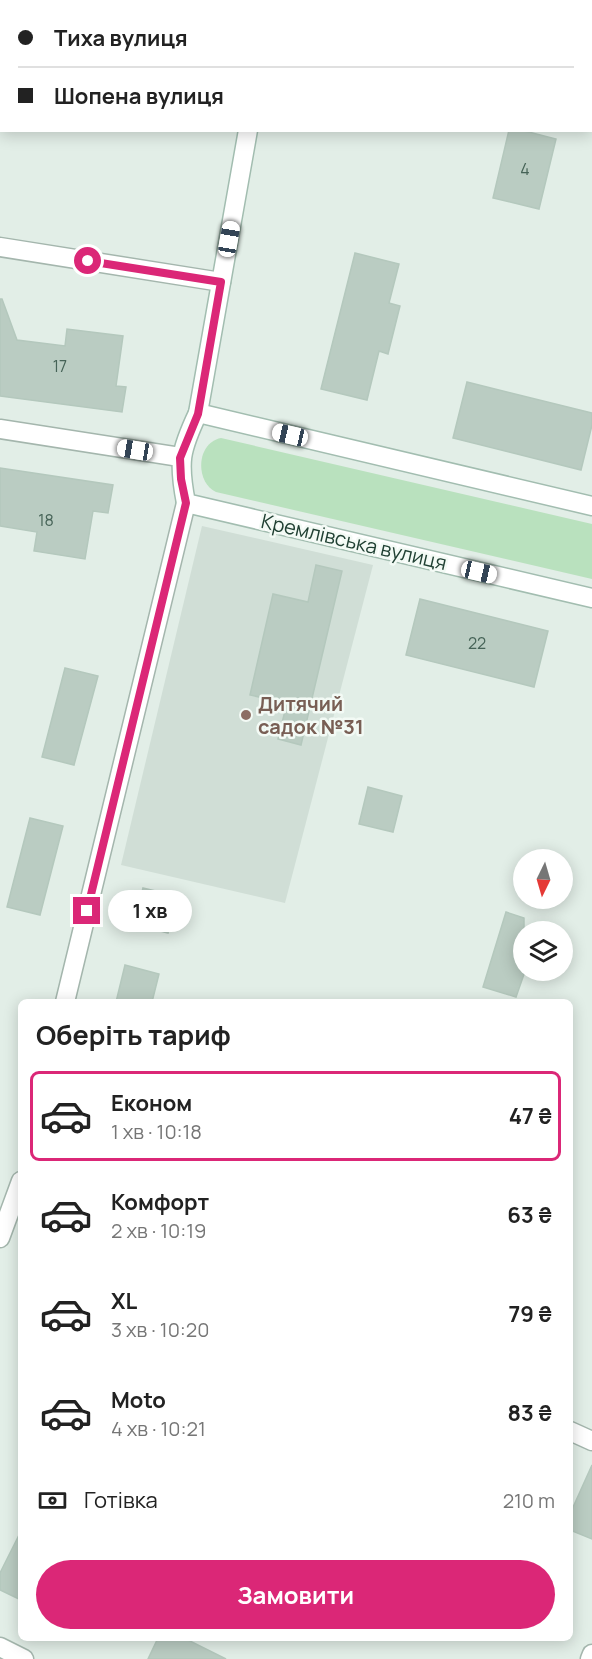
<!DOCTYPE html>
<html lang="uk">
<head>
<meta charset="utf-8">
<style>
  body { margin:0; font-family:Manrope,sans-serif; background:#f6f6f6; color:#222; height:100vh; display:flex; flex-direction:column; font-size:22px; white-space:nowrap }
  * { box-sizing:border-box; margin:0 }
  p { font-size:20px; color:#767676 }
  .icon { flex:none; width:33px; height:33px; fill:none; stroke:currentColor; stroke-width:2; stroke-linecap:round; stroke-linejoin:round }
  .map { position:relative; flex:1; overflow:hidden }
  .side { position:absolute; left:18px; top:999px; width:555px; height:642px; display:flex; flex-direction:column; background:#fff; border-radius:9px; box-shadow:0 3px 15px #0003 }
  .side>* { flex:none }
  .top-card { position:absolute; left:0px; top:0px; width:592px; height:132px; box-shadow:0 3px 15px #0003; display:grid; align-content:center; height:132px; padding:0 18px; background:#fff }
  .needle { width:39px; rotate:185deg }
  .controls { position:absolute; left:513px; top:849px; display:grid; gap:12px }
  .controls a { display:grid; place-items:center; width:60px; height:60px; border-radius:50%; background:#fff; box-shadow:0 3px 15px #0003; font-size:30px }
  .end { position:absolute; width:27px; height:27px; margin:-14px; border:8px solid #db2777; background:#fff; box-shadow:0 0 0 3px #fff }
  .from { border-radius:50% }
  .bubble { position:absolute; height:42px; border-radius:21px; background:#fff; box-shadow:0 3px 15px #0003; font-size:20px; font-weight:700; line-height:42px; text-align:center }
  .car { position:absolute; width:18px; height:36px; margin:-18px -9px; border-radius:8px; box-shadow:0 0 4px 2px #0007; background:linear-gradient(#fff 24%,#345 0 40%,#fff 0 76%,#345 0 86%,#fff 0) }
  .top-card b { display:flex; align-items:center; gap:21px; height:57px; font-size:22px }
  .top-card b+b { border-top:2px solid #e0e0e0 }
  .top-card i { width:15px; height:15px; background:#222 }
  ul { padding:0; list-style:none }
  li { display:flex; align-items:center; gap:18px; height:90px; margin:0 12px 9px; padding:0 6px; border:3px solid transparent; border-radius:9px }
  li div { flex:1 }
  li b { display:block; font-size:22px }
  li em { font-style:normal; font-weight:700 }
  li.active { border-color:#db2777 }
  li>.icon { width:54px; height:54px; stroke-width:1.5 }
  h2 { padding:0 18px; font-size:27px; line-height:72px }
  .pay { display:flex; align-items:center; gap:15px; height:66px; padding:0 18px; font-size:22px }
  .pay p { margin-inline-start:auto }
  .button { display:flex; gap:12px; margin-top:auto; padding:12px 18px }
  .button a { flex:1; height:69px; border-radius:36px; background:#db2777; color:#fff; font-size:24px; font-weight:700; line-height:69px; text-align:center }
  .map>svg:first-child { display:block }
</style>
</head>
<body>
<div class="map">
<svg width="592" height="1659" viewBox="0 0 592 1659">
  <rect width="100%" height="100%" fill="#e2eee7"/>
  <path fill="#d0ded6" d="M202 526 373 565 285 903 121 865Z"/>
  <path fill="#b9e1be" d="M221 438 592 524V579L216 492C195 482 196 443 221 438Z"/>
  <g fill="#baccc2" stroke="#b4c8bd" stroke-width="1.5">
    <path d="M509 130H521L556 139 539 209 493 198Z"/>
    <path d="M355 253 399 264 389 303 400 306 388 354 379 351 367 400 321 389Z"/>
    <path d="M0 299H2L17 340 65 346 67 329 123 336 116 386 126 387 122 412 0 396Z"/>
    <path d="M467 382 592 413V425L581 470 453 438Z"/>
    <path d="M0 468 113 485 108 513 93 511 85 559 34 551 37 532 0 526Z"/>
    <path d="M316 565 342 571 301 745 278 739 287 703 250 695 273 594 308 602Z"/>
    <path d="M420 599 548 631 534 687 406 655Z"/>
    <path d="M65 668 98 676 74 765 42 757Z"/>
    <path d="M368 787 402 796 393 832 359 824Z"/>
    <path d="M30 818 63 826 40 915 7 907Z"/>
    <path d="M143 888 177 896 168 933 134 924Z"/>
    <path d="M506 912 524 918V974L516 997 483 987Z"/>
    <path d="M125 965 159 974 152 1002H116Z"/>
    <path d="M592 1465V1539L570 1530V1514Z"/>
    <path d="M21 1531V1600L0 1590V1573Z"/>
    <path d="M158 1638H184L226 1659H148Z"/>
  </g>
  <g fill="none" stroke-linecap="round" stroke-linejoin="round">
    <g stroke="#a4b6ad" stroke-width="21">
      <g id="street">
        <path d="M501 2 519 0"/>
        <path d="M0 247 221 282"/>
        <path d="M0 429 180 457"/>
        <path d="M65 1002 186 503"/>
        <path d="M0 1238 21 1181"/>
        <path d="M570 1431 592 1441"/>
        <path d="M0 1647 24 1659"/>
        <path d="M590 1659 592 1654"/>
      </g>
    </g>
    <g stroke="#a2bdb0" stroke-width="21">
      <g id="secondary">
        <path d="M266 2V0"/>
        <path d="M248 130 198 413C180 451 178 462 186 503L592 598"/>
        <path d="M198 413 592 506"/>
      </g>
    </g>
    <use href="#street" stroke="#fff" stroke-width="18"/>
    <use href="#secondary" stroke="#fff" stroke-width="18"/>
  </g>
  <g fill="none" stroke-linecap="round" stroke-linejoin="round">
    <path stroke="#db2777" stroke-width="8" d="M87 911 186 503 181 479 180 458 198 414 221 282 88 261"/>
  </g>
  <circle fill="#8d6e63" stroke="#f3faf5" stroke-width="2" cx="246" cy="715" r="6"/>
  <g text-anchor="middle" stroke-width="5" stroke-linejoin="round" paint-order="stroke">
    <g font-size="16" fill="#466357">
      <text x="525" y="175">4</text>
      <text x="60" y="372">17</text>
      <text x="46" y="526">18</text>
      <text x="477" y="649">22</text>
    </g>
    <g font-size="20" fill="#204033" stroke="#f3faf5">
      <text transform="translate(354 542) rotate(13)" y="7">Кремлівська вулиця</text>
    </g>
    <g font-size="20" font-weight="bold" fill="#785e54" stroke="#f3faf5" text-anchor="start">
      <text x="258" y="711">Дитячий<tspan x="258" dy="23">садок №31</tspan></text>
    </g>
  </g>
</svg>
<div class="controls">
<a><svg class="needle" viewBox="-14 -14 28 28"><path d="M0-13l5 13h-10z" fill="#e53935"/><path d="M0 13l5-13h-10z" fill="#767676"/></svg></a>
<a><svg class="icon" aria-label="layers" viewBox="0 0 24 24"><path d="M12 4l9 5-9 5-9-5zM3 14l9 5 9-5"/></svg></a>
</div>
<i class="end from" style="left:88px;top:261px"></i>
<i class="end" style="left:87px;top:911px"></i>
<div class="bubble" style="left:108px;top:890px;width:84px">1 хв</div>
<i class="car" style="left:229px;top:239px;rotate:10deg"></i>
<i class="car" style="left:290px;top:435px;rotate:283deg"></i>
<i class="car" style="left:135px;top:450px;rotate:279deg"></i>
<i class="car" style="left:479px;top:572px;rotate:103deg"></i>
<div class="top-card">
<b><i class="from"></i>Тиха вулиця</b>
<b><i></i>Шопена вулиця</b>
</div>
<section class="side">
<h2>Оберіть тариф</h2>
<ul>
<li class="active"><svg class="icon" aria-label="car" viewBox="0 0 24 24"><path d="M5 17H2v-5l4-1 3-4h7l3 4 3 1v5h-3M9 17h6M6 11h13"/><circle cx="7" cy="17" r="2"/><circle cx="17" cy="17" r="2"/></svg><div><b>Економ</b><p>1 хв · 10:18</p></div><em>47 ₴</em></li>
<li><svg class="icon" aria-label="car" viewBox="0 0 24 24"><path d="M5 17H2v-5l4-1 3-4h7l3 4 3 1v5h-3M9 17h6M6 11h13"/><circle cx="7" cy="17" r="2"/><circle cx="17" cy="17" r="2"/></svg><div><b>Комфорт</b><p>2 хв · 10:19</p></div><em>63 ₴</em></li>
<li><svg class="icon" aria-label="car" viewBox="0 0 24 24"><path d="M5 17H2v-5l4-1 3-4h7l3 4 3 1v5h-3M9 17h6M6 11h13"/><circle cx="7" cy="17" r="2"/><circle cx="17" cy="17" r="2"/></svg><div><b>XL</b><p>3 хв · 10:20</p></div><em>79 ₴</em></li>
<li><svg class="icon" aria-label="car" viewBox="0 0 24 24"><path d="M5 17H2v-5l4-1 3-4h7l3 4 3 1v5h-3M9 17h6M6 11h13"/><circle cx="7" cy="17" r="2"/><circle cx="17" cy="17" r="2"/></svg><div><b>Moto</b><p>4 хв · 10:21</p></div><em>83 ₴</em></li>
</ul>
<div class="pay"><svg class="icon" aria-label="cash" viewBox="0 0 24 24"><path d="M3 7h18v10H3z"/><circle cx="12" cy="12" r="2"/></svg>Готівка<p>210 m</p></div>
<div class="button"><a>Замовити</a></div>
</section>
</div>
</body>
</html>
